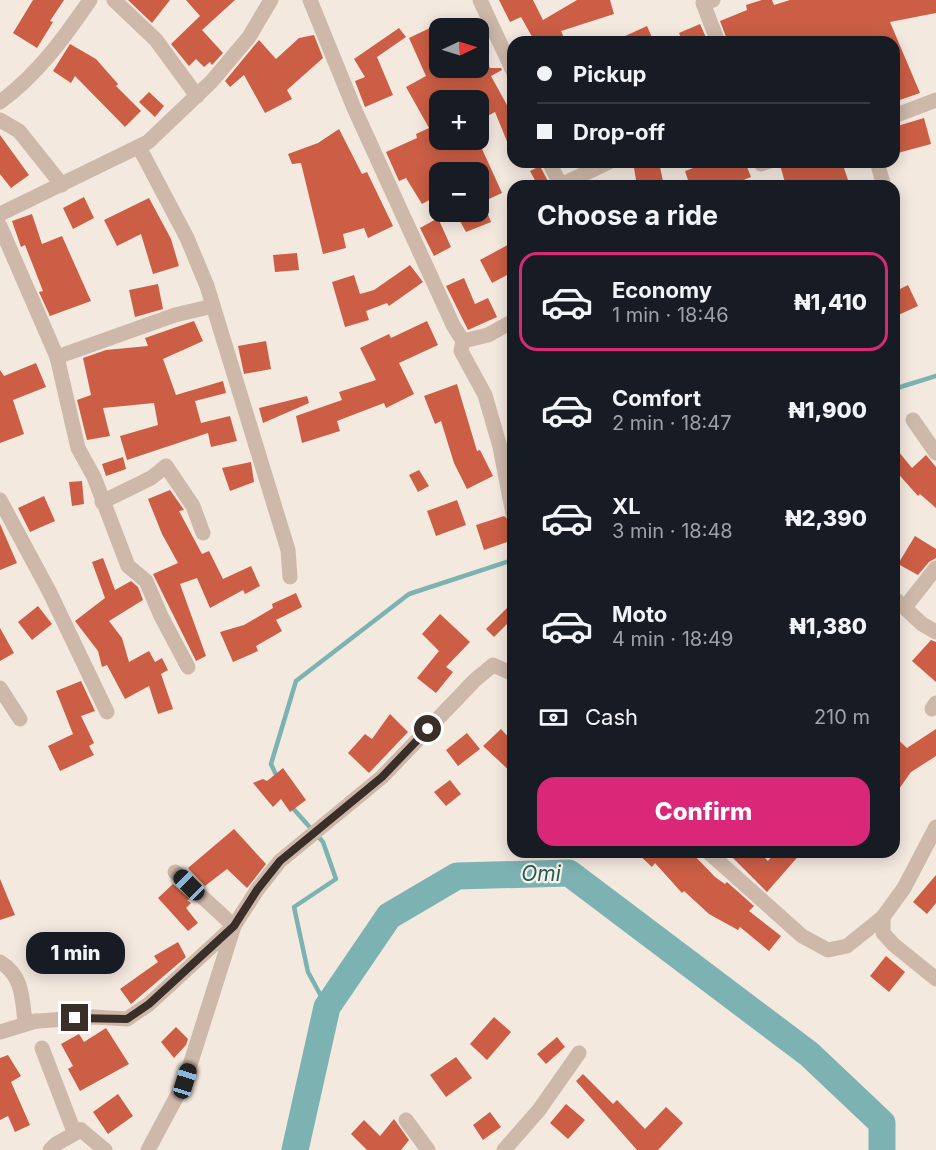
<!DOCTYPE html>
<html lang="en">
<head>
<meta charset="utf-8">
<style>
  body { margin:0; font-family:Inter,sans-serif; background:#20242c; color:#f1f3f6; height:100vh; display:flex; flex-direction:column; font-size:22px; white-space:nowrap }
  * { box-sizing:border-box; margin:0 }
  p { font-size:20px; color:#9ea1a6 }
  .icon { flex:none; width:33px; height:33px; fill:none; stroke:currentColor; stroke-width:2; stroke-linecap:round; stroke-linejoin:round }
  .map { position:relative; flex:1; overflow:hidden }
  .panel { position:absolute; left:507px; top:180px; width:393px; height:678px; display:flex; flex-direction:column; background:#171b24; border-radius:18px; box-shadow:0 3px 15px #0003 }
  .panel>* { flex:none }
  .guide { position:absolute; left:507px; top:36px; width:393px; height:132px; border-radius:18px; box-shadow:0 3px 15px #0003; display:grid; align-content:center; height:132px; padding:0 30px; background:#171b24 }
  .needle { width:39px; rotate:86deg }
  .fabs { position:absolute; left:429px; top:18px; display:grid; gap:12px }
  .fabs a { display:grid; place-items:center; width:60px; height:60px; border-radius:12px; background:#171b24; box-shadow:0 3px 15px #0003; font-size:30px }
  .end { position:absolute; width:27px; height:27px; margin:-14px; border:8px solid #3a2e29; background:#fff; box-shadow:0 0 0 3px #fff }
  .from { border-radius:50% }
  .bubble { position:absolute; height:42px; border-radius:18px; background:#171b24; box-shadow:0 3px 15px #0003; font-size:20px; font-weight:800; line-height:42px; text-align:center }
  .car { position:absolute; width:18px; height:36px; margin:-18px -9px; border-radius:8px; box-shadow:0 0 4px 2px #0007; background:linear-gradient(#222 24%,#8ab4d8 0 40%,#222 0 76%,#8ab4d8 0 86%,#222 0) }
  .guide b { display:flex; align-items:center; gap:21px; height:57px; font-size:22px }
  .guide b+b { border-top:2px solid #363941 }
  .guide i { width:15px; height:15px; background:#f1f3f6 }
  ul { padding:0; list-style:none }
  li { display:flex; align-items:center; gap:18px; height:99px; margin:0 12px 9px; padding:0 18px; border:3px solid transparent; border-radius:18px }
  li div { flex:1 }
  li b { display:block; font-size:22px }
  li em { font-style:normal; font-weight:800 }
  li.active { border-color:#db2777 }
  li>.icon { width:54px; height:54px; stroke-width:1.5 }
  h2 { padding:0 30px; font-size:27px; line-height:72px }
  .pay { display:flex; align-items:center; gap:15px; height:66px; padding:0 30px; font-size:22px }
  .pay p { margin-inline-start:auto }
  .primary-button { display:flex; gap:12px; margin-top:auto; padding:12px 30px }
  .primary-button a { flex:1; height:69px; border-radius:18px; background:#db2777; color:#fff; font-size:24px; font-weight:800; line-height:69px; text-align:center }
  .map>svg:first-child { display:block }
</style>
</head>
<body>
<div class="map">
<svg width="936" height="1150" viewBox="0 0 936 1150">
  <rect width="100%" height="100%" fill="#f4e9df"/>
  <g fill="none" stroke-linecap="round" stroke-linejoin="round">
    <g stroke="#7cb3b2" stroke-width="4.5">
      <path d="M894 389 936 376"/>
      <path d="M278 779 271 764 296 681 409 594 513 560"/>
      <path d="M290 805 323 842 336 879 294 907 308 972 327 1007"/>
    </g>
    <path stroke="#7cb3b2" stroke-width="27" d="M295 1150 327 1007 389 916 457 876 569 873 809 1054 882 1123V1150"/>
  </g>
  <g fill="#cb5e45">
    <path d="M33 0H64L50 21 53 22 37 48 13 33Z"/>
    <path d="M128 0H170L152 23Z"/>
    <path d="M186 0H235L202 30 223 53 212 65 210 62 204 67 196 59 189 66 171 44 200 16Z"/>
    <path d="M499 0H533L543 20 577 0H610L614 14 561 31 566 42H535L521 17 510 22Z"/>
    <path d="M762 0H772L774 5 790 0H936V13L890 22 920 93 894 102V42H760L757 37 745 42H728L720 21 747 10 746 5Z"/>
    <path d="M700 24 708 42H672L681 38 679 33Z"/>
    <path d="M647 26 654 42H612Z"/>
    <path d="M432 27 440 43V68H478V47L490 68H501L502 70 491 76 513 116V156L495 112 478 121V100H440V140H478L502 193 478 204V172H440V194L422 204 406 178 399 181 386 152 417 138 416 134 429 128 406 87 426 76 409 38Z"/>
    <path d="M399 28 406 37 377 57 393 95 365 107 355 81 365 77 354 59Z"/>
    <path d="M314 35 323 58 287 90 292 99 265 113 244 75 230 87 225 81 259 40 276 59 299 38Z"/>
    <path d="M70 44 96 59 118 84 116 86 141 111 125 127 75 76 71 83 53 71Z"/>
    <path d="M149 92 164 106 155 117 139 102Z"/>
    <path d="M924 118 931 144 894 154V127Z"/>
    <path d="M339 129 362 174 367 172 393 226 368 238 364 228 343 234 346 248 323 254 301 163 292 164 288 154 318 143Z"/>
    <path d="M0 135 29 175 11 188 0 174Z"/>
    <path d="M633 162H659L664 186H637Z"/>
    <path d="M695 162H745L751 177 729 186H690L685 171 696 167Z"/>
    <path d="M790 162H842L850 186H786L780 165Z"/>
    <path d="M540 166 549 183 543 186H538L530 171Z"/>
    <path d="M84 197 94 218 73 229 63 208Z"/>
    <path d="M149 198 171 239 179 266 153 274 141 234 117 246 104 220Z"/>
    <path d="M455 212H487L491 222 466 232Z"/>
    <path d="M32 214 42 244 62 236 91 301 50 316 39 292 43 291 25 245 21 247 12 221Z"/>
    <path d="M438 218 451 247 434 256 420 228Z"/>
    <path d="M513 242V272L492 283 480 260Z"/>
    <path d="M297 253 299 270 275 272 273 255Z"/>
    <path d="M410 265 423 282 389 306 387 303 366 311 369 320 345 327 332 282 354 275 360 294 374 290Z"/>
    <path d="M464 278 475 304 488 298 497 317 468 330 446 286Z"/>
    <path d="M158 284 163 309 135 317 129 290Z"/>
    <path d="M908 285 918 306 894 317V292Z"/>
    <path d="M194 321 203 341 163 359 176 395 223 381 226 393 195 401 201 423 230 416 237 441 211 447 208 433 127 460 120 436 158 425 154 403 103 408 110 436 87 440 77 400 91 395 83 358 106 350 148 346 145 338Z"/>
    <path d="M427 321 438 345 399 363 414 394 386 408 384 403 337 421 340 431 302 443 296 416 342 400 339 392 376 380 360 348 389 334 391 338Z"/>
    <path d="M266 341 271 369 244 374 238 346Z"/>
    <path d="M36 363 46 387 13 400 24 434 0 443V370L4 376Z"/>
    <path d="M457 384 477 451 480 450 493 476 467 489 454 463 441 421 435 424 424 396Z"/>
    <path d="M307 396 309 403 263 423 259 408Z"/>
    <path d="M894 446 912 468 926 455 936 467V508L920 494 918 496 901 477 894 466Z"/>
    <path d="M123 457 126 469 106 476 102 464Z"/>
    <path d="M251 462 254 482 230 491 222 468Z"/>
    <path d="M419 470 429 486 418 492 409 475Z"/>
    <path d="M82 481 84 504 72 506 69 482Z"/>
    <path d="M170 490 184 510 179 511 202 554 209 551 223 579 251 566 260 586 245 594 243 590 210 608 197 578 180 584 206 656 196 661 153 574 178 563 162 534 148 499Z"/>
    <path d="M44 496 55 521 30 532 18 508Z"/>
    <path d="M457 500 466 525 436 536 427 511Z"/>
    <path d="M504 516 513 523V540L484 550 476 525Z"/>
    <path d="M0 524 17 563 0 570Z"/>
    <path d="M915 536 936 549V558L929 562 918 575 898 564Z"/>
    <path d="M103 558 115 590 131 581 138 587 143 600 109 621 122 638 129 662 149 651 155 662 162 658 168 670 161 674 173 709 158 714 149 686 125 699 107 665 102 667 98 651 75 621 105 598 92 562Z"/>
    <path d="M296 593 302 607 276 620 282 631 256 646 258 651 233 662 220 632 244 625 273 608 272 604Z"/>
    <path d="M513 602V618L494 637 486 629Z"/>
    <path d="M38 606 52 624 32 640 18 622Z"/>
    <path d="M440 614 470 642 446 667 453 672 436 693 417 678 439 651 422 634Z"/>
    <path d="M0 628 14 653 0 661Z"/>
    <path d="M931 640 936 642V682L912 661Z"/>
    <path d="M81 681 95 711 81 716 94 743 89 746 94 755 60 771 48 746 73 734 56 691Z"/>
    <path d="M390 714 408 732 369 773 348 753 365 734 372 739Z"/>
    <path d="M501 729 513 742V774L483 746Z"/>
    <path d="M936 729V756L911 772 894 796V736L907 748Z"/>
    <path d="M467 733 480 749 458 766 446 750Z"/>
    <path d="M283 768 306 800 290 812 281 799 273 807 253 783 263 779 267 781Z"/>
    <path d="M450 780 461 794 446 806 434 792Z"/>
    <path d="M234 829 266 864 247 888 227 869 205 886 188 868Z"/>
    <path d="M636 852H691L715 877 725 884 727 882 754 906 749 911 781 936 769 951 740 927 738 930 709 914 684 891 682 893 655 863 652 867Z"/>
    <path d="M727 852H759L768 861 775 852H802L767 892Z"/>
    <path d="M936 875V903L927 914 913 902Z"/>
    <path d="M0 879 15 915 0 920Z"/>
    <path d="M173 884 190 899 187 900 191 903 186 908 198 923 188 931 158 898Z"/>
    <path d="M178 942 186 957 131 1004 120 989 158 962 154 956Z"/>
    <path d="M886 956 905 972 889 992 870 976Z"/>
    <path d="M494 1017 511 1032 487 1060 470 1044Z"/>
    <path d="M176 1027 188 1039 186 1045 174 1058 161 1042Z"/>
    <path d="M106 1028 129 1064 80 1091 68 1069 73 1066 61 1044 79 1034 84 1042Z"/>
    <path d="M557 1037 565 1047 546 1064 537 1054Z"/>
    <path d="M8 1055 21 1076 11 1082 30 1125 15 1132 8 1116 0 1120V1058Z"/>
    <path d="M456 1057 472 1078 446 1097 430 1075Z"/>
    <path d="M583 1074 613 1104 617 1100 645 1129 666 1107 683 1123 658 1150H637L576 1081Z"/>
    <path d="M118 1094 133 1116 108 1134 93 1112Z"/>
    <path d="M566 1104 585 1120 568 1139 550 1123Z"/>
    <path d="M490 1112 501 1127 483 1140 473 1125Z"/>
    <path d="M394 1119 409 1140 401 1150H367L351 1134 364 1120 380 1136Z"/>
  </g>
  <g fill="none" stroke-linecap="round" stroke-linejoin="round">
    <g stroke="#cdb8a9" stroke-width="15">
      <path d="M114 0 156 40 197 96"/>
      <path d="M310 0 354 108 453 325 463 341 461 351 485 395 500 447 513 514"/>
      <path d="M480 0 513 71"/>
      <path d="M713 0 703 3 718 42"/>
      <path d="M0 102C37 75 64 38 90 0"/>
      <path d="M894 116 936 100"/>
      <path d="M0 120 19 131 62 185"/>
      <path d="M139 147 187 238 207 286 288 550 290 577"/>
      <path d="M549 162 561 186"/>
      <path d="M761 162V164L767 162"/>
      <path d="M877 162 884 186"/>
      <path d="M561 185 609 162"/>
      <path d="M0 214 148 142 212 81 249 37 271 0"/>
      <path d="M0 226 57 357 78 448 94 477 128 566 146 581 161 616 188 667"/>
      <path d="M463 341 488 335 513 321"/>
      <path d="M57 357 175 315 213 306"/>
      <path d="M913 420 936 453"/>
      <path d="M0 500 49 591 107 712"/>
      <path d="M102 502 151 478 166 466 193 506 203 533"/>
      <path d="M894 598 922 624 936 632"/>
      <path d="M906 606 936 568"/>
      <path d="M0 688 20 719"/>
      <path d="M932 709 936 703"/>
      <path d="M936 827 904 888 883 917V933L894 945 936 979"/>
      <path d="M708 852 802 936 828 950 847 946 883 917"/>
      <path d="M0 962C23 976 22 998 25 1022L94 1017 127 1019 149 1004 234 926 175 872"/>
      <path d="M0 1032 36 1021"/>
      <path d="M42 1048 73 1129 81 1130"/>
      <path d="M406 1120 428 1150"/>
      <path d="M50 1150 56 1144 81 1130 105 1150"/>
      <path d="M148 1150 185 1081 234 926 257 890 280 861 382 777 475 680 493 665 513 674"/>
      <path d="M504 1150 539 1110 579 1053"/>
    </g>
  </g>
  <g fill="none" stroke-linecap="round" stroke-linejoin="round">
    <path stroke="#3a2e29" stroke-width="8" d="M75 1018 127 1019 149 1004 234 926 257 890 280 861 382 777 428 729"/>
  </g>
  <g text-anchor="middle" stroke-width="4.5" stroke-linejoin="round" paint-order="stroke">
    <g font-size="21" font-style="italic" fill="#1d5d5e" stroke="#fbf3eb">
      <text x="541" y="881">Omi</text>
    </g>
  </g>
</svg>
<div class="fabs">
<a><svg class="needle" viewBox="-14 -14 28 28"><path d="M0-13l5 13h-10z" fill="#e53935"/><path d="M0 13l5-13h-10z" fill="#9ea1a6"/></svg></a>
<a>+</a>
<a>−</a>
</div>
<i class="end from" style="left:428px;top:729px"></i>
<i class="end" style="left:75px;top:1018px"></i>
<div class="bubble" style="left:26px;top:932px;width:99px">1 min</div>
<i class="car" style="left:189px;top:885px;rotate:315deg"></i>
<i class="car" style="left:185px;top:1081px;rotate:17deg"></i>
<div class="guide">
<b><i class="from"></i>Pickup</b>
<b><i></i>Drop-off</b>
</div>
<section class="panel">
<h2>Choose a ride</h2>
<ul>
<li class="active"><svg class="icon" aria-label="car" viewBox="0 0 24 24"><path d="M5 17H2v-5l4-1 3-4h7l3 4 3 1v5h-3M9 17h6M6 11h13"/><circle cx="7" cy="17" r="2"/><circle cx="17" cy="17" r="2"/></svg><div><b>Economy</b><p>1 min · 18:46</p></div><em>₦1,410</em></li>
<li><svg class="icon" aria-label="car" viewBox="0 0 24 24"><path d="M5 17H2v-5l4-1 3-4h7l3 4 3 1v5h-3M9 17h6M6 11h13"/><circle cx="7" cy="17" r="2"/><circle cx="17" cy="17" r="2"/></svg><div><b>Comfort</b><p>2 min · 18:47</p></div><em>₦1,900</em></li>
<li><svg class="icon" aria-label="car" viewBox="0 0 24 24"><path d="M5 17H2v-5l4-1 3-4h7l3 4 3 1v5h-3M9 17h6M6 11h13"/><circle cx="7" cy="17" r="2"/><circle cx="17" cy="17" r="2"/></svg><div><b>XL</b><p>3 min · 18:48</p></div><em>₦2,390</em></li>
<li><svg class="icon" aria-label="car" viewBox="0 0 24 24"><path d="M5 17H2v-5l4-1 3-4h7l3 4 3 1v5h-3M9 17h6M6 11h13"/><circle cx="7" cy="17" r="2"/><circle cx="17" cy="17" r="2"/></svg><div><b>Moto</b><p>4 min · 18:49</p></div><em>₦1,380</em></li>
</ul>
<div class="pay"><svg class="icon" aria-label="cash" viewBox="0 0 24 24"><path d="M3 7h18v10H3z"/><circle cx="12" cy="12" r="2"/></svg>Cash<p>210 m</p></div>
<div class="primary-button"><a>Confirm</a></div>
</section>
</div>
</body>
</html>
